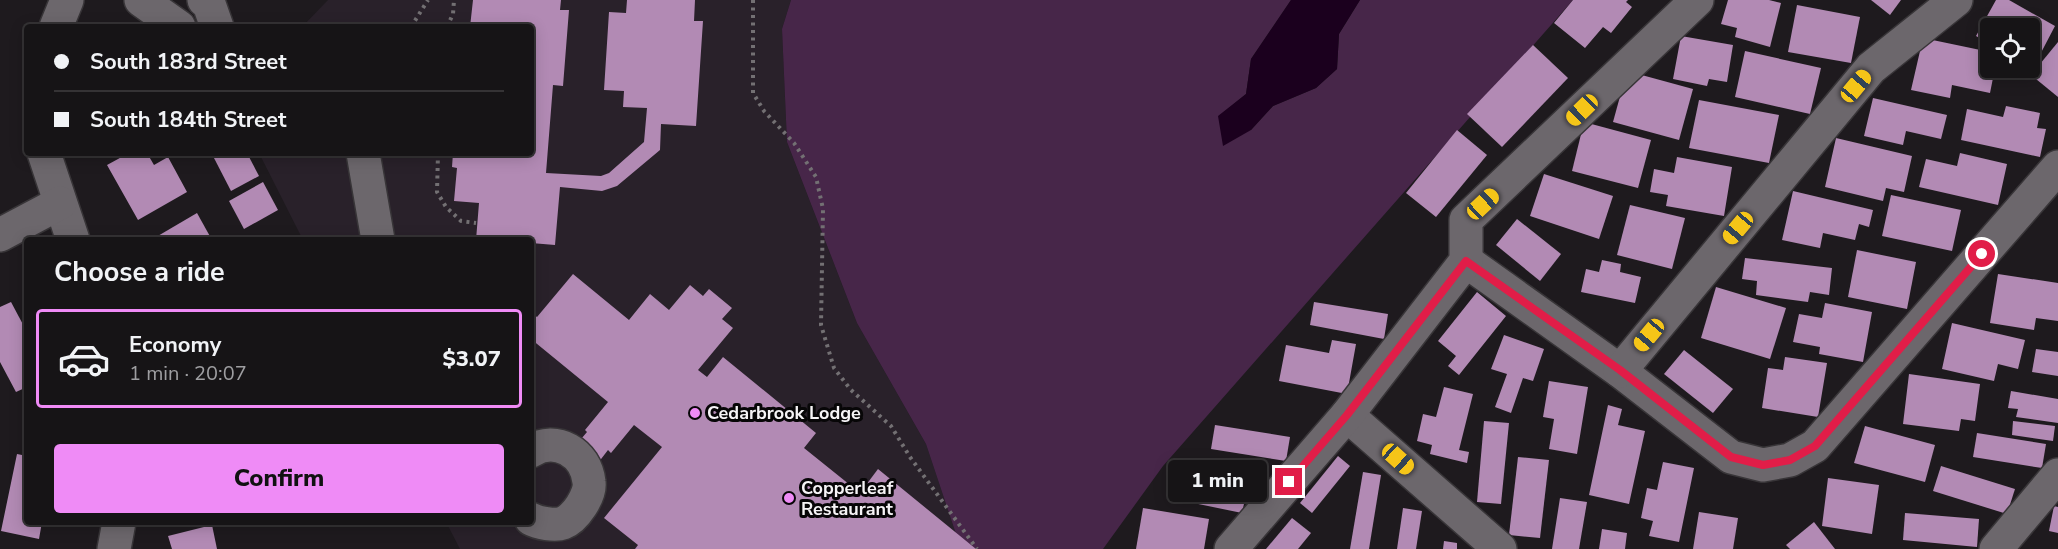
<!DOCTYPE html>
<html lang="en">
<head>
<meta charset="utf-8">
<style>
  body { margin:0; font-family:"Nunito Sans",sans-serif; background:#232123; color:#f1f3f6; height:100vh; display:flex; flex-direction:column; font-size:22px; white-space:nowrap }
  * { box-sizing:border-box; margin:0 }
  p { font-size:20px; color:#9e9ea1 }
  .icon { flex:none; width:33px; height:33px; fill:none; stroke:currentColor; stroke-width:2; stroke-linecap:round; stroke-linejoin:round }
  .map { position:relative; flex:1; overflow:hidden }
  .panel { position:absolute; left:24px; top:237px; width:510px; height:288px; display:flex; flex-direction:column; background:#161416; border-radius:6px; box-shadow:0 3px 15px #0003,0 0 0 2px #353335 }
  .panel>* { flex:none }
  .banner { position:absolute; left:24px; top:24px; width:510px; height:132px; border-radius:6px; box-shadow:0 3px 15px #0003,0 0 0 2px #353335; display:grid; align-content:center; height:132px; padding:0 30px; background:#161416 }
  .buttons { position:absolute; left:1980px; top:18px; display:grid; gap:12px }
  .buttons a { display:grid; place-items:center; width:60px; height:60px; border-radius:6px; background:#161416; box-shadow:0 3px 15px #0003,0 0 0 2px #353335; font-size:30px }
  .end { position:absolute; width:27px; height:27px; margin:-14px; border:8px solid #e11d48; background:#fff; box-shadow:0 0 0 3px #fff }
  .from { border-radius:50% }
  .bubble { position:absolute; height:42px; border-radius:6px; background:#161416; box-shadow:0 3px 15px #0003,0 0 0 2px #353335; font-size:20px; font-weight:800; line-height:42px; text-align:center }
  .car { position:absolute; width:18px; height:36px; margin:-18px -9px; border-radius:8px; box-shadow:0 0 4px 2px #0007; background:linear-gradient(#f5c518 24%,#345 0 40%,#f5c518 0 76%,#345 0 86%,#f5c518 0) }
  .banner b { display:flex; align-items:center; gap:21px; height:57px; font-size:22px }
  .banner b+b { border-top:2px solid #353335 }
  .banner i { width:15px; height:15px; background:#f1f3f6 }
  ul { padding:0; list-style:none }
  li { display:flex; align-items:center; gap:18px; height:99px; margin:0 12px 9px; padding:0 18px; border:3px solid #353335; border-radius:6px }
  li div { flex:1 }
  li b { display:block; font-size:22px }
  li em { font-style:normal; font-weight:800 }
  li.current { border-color:#ef8bf6 }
  li>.icon { width:54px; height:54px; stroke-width:1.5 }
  h2 { padding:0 30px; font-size:27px; line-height:72px }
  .button { display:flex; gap:12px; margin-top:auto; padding:12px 30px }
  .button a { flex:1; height:69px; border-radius:6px; background:#ef8bf6; color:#111; font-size:24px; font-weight:800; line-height:69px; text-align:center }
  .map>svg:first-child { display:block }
</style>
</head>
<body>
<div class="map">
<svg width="2058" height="549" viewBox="0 0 2058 549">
  <rect width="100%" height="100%" fill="#1e1a1e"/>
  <path fill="#29212a" d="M328 0H791L782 29 787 142 857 323 926 444 956 534V549H460L446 522H531V240H303L259 153H531V27H302Z"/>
  <path fill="#472649" d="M791 0H1291L1251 59 1246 94 1219 116 1251 130 1273 106 1316 88 1337 69 1339 34 1360 0H1573L1163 466 1103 549H956V534L926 444 857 323 787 142 782 29Z"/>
  <path fill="#1b001e" d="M1291 0H1360L1339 34 1337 69 1316 88 1273 106 1251 130 1223 146 1218 116 1246 94 1251 59Z"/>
  <g fill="#b28ab4">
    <path d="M473 0H561L560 10H569L563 86 553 85 546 173 601 176 609 173 644 142 647 108 623 107 624 91 604 90 609 12 626 13 627 0H695L694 21H703L696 126 661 124 660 150 617 186 602 191 560 187 555 245 531 243V240H476L479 203 454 201 457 168 452 167 453 153H531V27H470Z"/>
    <path d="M1573 0H1628L1626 2 1632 7 1611 33 1603 27 1585 48 1554 23Z"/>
    <path d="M1728 0H1769L1781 3 1770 47 1735 37 1737 28 1721 24Z"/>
    <path d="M1871 0H1901L1890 15Z"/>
    <path d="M1996 0H2009L2055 26 2033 68 2030 66V28H1990V44L1976 36Z"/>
    <path d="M1797 5 1860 17 1851 63 1788 52Z"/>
    <path d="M1681 36 1733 45 1727 82 1709 79 1707 86 1673 79Z"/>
    <path d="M1923 38 1990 52V68H1995L1990 93 1952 85 1950 98 1911 90Z"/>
    <path d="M2058 42V97L2031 75Z"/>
    <path d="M1533 45 1568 78 1502 147 1467 114Z"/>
    <path d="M1745 51 1821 68 1810 114 1735 97Z"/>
    <path d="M1627 71 1693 89 1679 140 1613 122Z"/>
    <path d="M1873 98 1947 115 1941 139 1906 131 1903 145 1864 136Z"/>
    <path d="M1699 100 1779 115 1769 163 1689 148Z"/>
    <path d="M2006 106 2040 113 2037 128 2046 129 2040 157 1961 140 1967 109 2003 117Z"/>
    <path d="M1584 122 1651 140 1638 188 1572 171Z"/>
    <path d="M1457 130 1487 155 1436 217 1406 193Z"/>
    <path d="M1836 138 1912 156 1904 192 1886 188 1883 201 1825 187Z"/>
    <path d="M129 153H147L154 165 168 157 187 192 138 220 107 165Z"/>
    <path d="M224 153H247L259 176 231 191 214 158Z"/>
    <path d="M1960 153 2007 164 1998 205 1919 187 1926 159 1957 166Z"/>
    <path d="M1677 157 1732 167 1724 216 1666 206 1668 195 1650 192 1654 169 1674 173Z"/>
    <path d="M1544 174 1613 196 1599 239 1530 216Z"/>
    <path d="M263 182 278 210 244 229 229 201Z"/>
    <path d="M1793 191 1873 210 1869 227 1859 224 1855 240 1823 233 1820 248 1782 240Z"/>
    <path d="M1891 195 1961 210 1952 251 1882 236Z"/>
    <path d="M1630 205 1685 218 1672 269 1617 255Z"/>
    <path d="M197 213 212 240H151Z"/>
    <path d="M1517 219 1561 254 1540 281 1496 245Z"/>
    <path d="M1857 250 1916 262 1907 309 1848 297Z"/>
    <path d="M1745 258 1832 268 1829 295 1810 292 1808 302 1756 295 1757 281 1742 279Z"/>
    <path d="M1602 260 1621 264 1620 272 1641 277 1635 303 1581 292 1586 269 1599 272Z"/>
    <path d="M573 274 629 320 650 294 669 310 690 285 703 296 709 289 732 308 722 319 733 328 698 370 707 377 723 357 816 433 804 448 860 493 878 469 976 549H635L638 545 604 518 662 447 634 425 611 453 608 450 598 463 576 445 587 432 585 430 608 402 531 339V313L537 317Z"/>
    <path d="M1998 274 2058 283V321L2036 318 2034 330 1990 323Z"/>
    <path d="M1716 287 1786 308 1770 359 1701 338Z"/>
    <path d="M1477 292 1506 316 1459 375 1448 366 1456 356 1438 341Z"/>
    <path d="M11 302 27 332V387L16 392 0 362V307Z"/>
    <path d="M1314 302 1388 314 1384 339 1310 325Z"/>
    <path d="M1825 303 1872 312 1863 362 1819 354 1820 347 1793 342 1799 314 1822 318Z"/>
    <path d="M1952 323 2025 340 2018 369 1998 364 1994 381 1942 369Z"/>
    <path d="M1504 335 1544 349 1533 381 1523 378 1511 413 1495 407 1507 374 1491 369Z"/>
    <path d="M1332 340 1356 344 1347 394 1279 381 1286 345 1329 353Z"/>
    <path d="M2036 349 2058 352V376L2032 372Z"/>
    <path d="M1684 350 1733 389 1713 413 1664 374Z"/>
    <path d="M1785 357 1827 363 1818 417 1762 408 1768 368 1783 370Z"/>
    <path d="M1909 374 1980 384 1975 421 1961 419 1959 431 1903 424Z"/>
    <path d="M1549 381 1588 387 1577 454 1549 449 1554 419 1543 417Z"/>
    <path d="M1444 387 1473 394 1459 450 1469 452 1467 463 1430 454 1432 445 1417 441 1423 414 1436 417Z"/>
    <path d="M2011 391 2058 399V423L2016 417 2018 409 2008 408Z"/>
    <path d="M1608 405 1622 409 1618 425 1645 431 1629 504 1589 495Z"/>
    <path d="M1484 421 1509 423 1501 504 1477 502Z"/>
    <path d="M2013 421 2055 426 2053 441 2012 435Z"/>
    <path d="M1215 425 1290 437 1286 461 1211 449Z"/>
    <path d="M1865 426 1935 445 1925 482 1854 463Z"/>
    <path d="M1977 433 2046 444 2042 468 1973 457Z"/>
    <path d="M17 454 27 456V522H42L39 539 1 531Z"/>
    <path d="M1338 456 1350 466 1312 513 1300 503Z"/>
    <path d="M1518 457 1549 460 1540 538 1509 535Z"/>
    <path d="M1182 462 1250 476 1242 513 1174 499Z"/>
    <path d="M1663 462 1694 468 1679 542 1649 536 1653 521 1641 518 1647 488 1657 490Z"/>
    <path d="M1941 466 2015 489 2007 514 1933 491Z"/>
    <path d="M1363 472 1381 475 1369 549H1350Z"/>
    <path d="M1828 478 1879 485 1872 534 1822 526Z"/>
    <path d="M1560 498 1587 502 1579 549H1552Z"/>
    <path d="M2054 506 2058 507V533L2049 531Z"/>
    <path d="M1143 508 1209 519 1204 549H1136Z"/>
    <path d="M1403 508 1422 511 1416 549H1397Z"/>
    <path d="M1699 512 1738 518 1733 549H1693Z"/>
    <path d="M1905 513 1979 519 1977 547 1903 540Z"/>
    <path d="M1292 518 1311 533 1298 549H1266Z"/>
    <path d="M1814 522 1835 549H1790L1786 545Z"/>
    <path d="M212 525 217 549H172L168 536Z"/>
    <path d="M1602 529 1627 533 1625 549H1599Z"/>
    <path d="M1444 541 1457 543V549H1443Z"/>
  </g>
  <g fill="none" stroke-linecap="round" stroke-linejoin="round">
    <g stroke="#383538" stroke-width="36">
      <g id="minor">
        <path d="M141 0 179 27"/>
        <path d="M204 0 209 4 217 27"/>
        <path d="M56 27 67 0"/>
        <path d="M44 153 73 240"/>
        <path d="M363 153 378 240"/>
        <path d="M0 235 60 203"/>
        <path d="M1466 261 1620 371 1731 457 1763 465 1790 460 1815 446 2058 167"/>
        <path d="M1620 371 1871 68 1956 0"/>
        <path d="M1347 415 1500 549"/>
        <path d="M531 451C556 435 586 453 589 482 591 495 575 519 563 523 555 526 538 523 531 519"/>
        <path d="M114 549 119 522"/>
        <path d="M1231 549 1347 415 1466 261V220L1697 0"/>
        <path d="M1996 549 2058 475"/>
      </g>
    </g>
    <g stroke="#737073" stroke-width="4" stroke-dasharray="3 4.5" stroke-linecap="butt">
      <path d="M753 0V93L764 111 794 143 816 177 823 209 821 325 834 368 851 390 891 426 910 457 977 549"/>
      <path d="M411 27 428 0"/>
      <path d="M447 27 453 14 454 0"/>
      <path d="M438 153 437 192 446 207 461 221 476 223"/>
    </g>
    <use href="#minor" stroke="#6c676c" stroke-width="33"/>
  </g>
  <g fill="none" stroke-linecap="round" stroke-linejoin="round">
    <path stroke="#e11d48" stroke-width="8" d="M1289 482 1347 415 1466 261 1620 370 1731 457 1763 465 1790 460 1815 446 1982 254"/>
  </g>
  <g fill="#ef8bf6" stroke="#070607" stroke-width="2">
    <circle cx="695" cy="413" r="6"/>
    <circle cx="789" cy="498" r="6"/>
  </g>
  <g text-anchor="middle" stroke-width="6" stroke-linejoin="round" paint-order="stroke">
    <g font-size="18" font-weight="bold" fill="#f6f4f6" stroke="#070607" text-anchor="start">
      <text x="707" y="419">Cedarbrook Lodge</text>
      <text x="801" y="494">Copperleaf<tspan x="801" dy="21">Restaurant</tspan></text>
    </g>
  </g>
</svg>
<div class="buttons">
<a><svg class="icon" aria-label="locate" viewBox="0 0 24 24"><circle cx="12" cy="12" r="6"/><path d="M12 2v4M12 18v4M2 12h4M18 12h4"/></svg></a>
</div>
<i class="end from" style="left:1982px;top:254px"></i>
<i class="end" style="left:1289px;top:482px"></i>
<div class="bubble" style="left:1168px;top:460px;width:99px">1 min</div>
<i class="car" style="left:1856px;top:86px;rotate:40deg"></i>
<i class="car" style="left:1582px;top:110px;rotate:226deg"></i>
<i class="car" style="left:1483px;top:204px;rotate:47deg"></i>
<i class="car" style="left:1738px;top:228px;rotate:220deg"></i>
<i class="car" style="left:1649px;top:335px;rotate:220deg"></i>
<i class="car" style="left:1398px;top:459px;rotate:132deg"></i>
<div class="banner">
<b><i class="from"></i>South 183rd Street</b>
<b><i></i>South 184th Street</b>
</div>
<section class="panel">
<h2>Choose a ride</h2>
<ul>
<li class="current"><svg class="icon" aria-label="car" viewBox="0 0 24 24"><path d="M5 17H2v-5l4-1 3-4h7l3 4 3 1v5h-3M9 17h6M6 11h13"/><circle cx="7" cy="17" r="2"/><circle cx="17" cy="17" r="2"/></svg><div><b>Economy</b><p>1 min · 20:07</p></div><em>$3.07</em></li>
</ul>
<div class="button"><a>Confirm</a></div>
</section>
</div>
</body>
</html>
